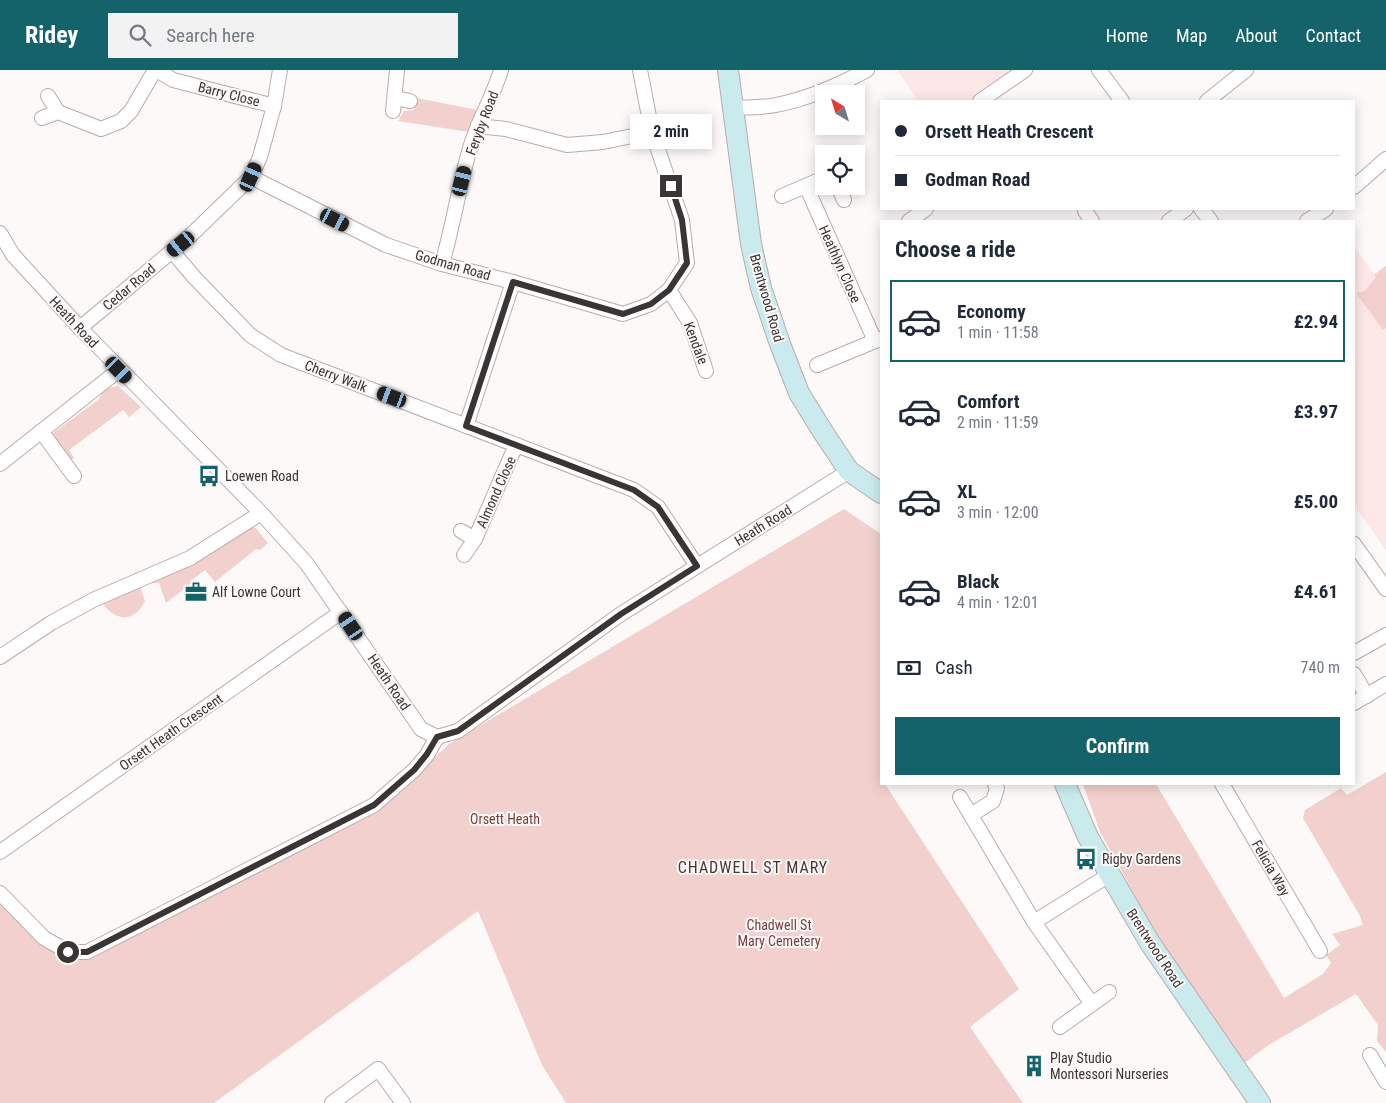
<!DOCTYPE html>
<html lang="en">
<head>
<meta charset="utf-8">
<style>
  body { margin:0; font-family:"Roboto Condensed",sans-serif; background:#f2f2f3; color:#1f2937; height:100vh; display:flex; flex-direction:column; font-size:19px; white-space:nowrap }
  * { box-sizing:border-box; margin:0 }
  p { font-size:16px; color:#747a83 }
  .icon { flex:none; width:28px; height:28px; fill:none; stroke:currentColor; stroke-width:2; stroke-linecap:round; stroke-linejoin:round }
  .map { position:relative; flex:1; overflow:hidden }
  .details { position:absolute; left:880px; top:150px; width:475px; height:565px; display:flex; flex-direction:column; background:#fff; border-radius:0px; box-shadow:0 2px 12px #0003 }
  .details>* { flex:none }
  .hud { position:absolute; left:880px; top:30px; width:475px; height:110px; border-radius:0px; box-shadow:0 2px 12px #0003; display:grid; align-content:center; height:110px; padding:0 15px; background:#fff }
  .needle { width:32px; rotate:322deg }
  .controls { position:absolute; left:815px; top:15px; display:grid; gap:10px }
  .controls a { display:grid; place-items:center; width:50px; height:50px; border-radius:0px; background:#fff; box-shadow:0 2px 12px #0003; font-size:25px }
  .end { position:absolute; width:22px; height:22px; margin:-11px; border:6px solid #3b3434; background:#fff; box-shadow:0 0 0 2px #fff }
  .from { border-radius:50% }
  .bubble { position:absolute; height:35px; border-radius:0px; background:#fff; box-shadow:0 2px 12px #0003; font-size:16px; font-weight:700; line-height:35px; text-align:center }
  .car { position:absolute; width:15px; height:30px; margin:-15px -8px; border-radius:6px; box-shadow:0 0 4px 1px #0007; background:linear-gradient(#222 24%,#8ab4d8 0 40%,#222 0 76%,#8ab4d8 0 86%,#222 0) }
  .hud b { display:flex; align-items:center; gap:18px; height:48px; font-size:19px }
  .hud b+b { border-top:1px solid #e0e1e3 }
  .hud i { width:12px; height:12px; background:#1f2937 }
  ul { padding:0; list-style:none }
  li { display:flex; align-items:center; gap:15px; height:82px; margin:0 10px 8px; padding:0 5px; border:2px solid transparent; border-radius:0px }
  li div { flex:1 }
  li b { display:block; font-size:19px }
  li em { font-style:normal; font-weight:700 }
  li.on { border-color:#14636a }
  li>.icon { width:45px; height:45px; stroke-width:1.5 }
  h2 { padding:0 15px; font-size:22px; line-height:60px }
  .pay { display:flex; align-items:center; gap:12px; height:55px; padding:0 15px; font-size:19px }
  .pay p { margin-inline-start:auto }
  .primary-button { display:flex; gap:10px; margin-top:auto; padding:10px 15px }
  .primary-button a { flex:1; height:58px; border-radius:0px; background:#14636a; color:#fff; font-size:20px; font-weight:700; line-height:58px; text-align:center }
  header { display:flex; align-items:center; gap:30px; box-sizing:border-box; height:70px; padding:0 25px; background:#14636a; color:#fff }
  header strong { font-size:24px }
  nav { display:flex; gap:28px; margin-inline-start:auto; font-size:18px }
  .search { width:350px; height:45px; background:#f2f2f3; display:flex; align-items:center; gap:12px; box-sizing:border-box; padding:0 18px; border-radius:0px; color:#747a83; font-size:19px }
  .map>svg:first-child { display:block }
</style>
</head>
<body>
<header>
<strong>Ridey</strong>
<div class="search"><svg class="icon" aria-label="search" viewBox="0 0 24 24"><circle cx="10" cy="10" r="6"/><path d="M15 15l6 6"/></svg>Search here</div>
<nav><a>Home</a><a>Map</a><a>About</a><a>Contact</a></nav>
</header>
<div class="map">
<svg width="1386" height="1033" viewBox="0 0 1386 1033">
  <rect width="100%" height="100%" fill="#fdf9f9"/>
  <g fill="#fde8e7">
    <path d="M897 0H1016L968 31H918Z"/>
    <path d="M1354 177 1374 204 1386 196V480L1354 435Z"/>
  </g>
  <g fill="#f2d0cd">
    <path d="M417 28 477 40 469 62 398 51 404 41 414 40Z"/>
    <path d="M1386 196V258L1383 260 1356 223 1365 221 1376 207 1374 205Z"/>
    <path d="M118 316 141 337 129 347 123 340 69 380 74 388 69 391 52 364 99 329C103 320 108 317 118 316Z"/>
    <path d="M844 439 881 464V714H885L1019 919 970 957 1023 1033H566L542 995 478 841 214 1033H0V835L39 868 90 886 377 742 449 674Z"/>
    <path d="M249 458H256L268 473 260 480 256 479 215 512 205 500 192 510 193 512 166 533 159 513H150L199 491 243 460Z"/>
    <path d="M140 517 145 531C135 552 116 552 103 534Z"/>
    <path d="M1386 702V982L1377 971 1378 955 1356 924 1267 976 1246 992 1239 988 1199 930 1158 867 1100 762 1083 714H1156L1284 928 1323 904 1331 893 1326 885 1340 875 1332 864 1363 855 1360 846 1303 748 1305 740 1341 718 1347 725Z"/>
  </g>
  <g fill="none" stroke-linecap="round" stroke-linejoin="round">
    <g stroke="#bbabaa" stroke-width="16">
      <g id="street">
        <path d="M157 0 173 10 274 36"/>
        <path d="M1099 0 1122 31"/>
        <path d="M48 26 58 42"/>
        <path d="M395 28 410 31"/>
        <path d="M980 31 1025 0"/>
        <path d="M1207 31 1246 0"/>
        <path d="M733 38C747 37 762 38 776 35 807 29 839 15 867 0"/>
        <path d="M393 41 397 0"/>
        <path d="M42 48 58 42 101 59 121 51 131 41 155 0"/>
        <path d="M478 56 506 59 567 75 603 72 652 62"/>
        <path d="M251 107 386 175 442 194 513 212 623 244 651 234 669 220 687 193 682 150 652 62 640 0"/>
        <path d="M806 116 875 271 881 269"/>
        <path d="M838 116 844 130"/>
        <path d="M1354 117 1386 89"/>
        <path d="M782 126 824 108"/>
        <path d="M1201 139 1211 151"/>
        <path d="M1085 141 1092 151"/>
        <path d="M909 151 926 139"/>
        <path d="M1169 151 1186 139"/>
        <path d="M1307 151 1326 139"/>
        <path d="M0 163 13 185 80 258 261 443 307 494 421 659 437 667 458 661 621 544 849 401"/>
        <path d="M172 181 194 207 250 265 281 285 634 420 658 437 697 496"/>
        <path d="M442 194C453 156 459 116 470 78 478 51 493 27 501 0"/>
        <path d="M669 220 690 253 706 301"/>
        <path d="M80 258 190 166 251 107 260 87 274 36 280 0"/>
        <path d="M817 295 875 271"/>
        <path d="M466 356 513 212"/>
        <path d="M41 361 74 406"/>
        <path d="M0 394 119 300"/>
        <path d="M461 461 475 469"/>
        <path d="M1354 474 1386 519"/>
        <path d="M464 485 475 469 516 375"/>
        <path d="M1354 583 1386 565"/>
        <path d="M0 587 51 553 93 530 190 488 261 443"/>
        <path d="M1354 604 1367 626"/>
        <path d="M1354 633 1386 614"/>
        <path d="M1222 714 1320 881"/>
        <path d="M960 727 1034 852 1092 934"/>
        <path d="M971 745 993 731 997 718 995 714"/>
        <path d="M0 782 341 542"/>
        <path d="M0 823 44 868 68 882H87L374 735 414 700 427 685 437 667"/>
        <path d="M1034 852 1109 805"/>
        <path d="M1060 957 1109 922"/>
        <path d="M1370 985 1386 1012"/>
        <path d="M332 1033 378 999 403 1033"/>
      </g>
    </g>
    <g stroke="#bbabaa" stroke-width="22">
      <g id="secondary">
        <path d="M728 0 751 174 761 218 780 274 799 323 823 362 849 401 881 423"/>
        <path d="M1065 714 1088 767 1150 873 1260 1033"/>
      </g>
    </g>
    <use href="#street" stroke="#fff" stroke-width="14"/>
    <use href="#secondary" stroke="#caebee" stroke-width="20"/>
  </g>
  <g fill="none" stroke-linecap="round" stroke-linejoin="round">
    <path stroke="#3b3434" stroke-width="6" d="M68 882H87L374 735 414 700 427 684 437 667 458 661 621 544 697 496 658 437 634 420 466 356 513 212 623 244 651 234 669 220 687 193 682 150 671 116"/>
  </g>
  <defs>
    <g id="bus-bare" transform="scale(1.725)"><path d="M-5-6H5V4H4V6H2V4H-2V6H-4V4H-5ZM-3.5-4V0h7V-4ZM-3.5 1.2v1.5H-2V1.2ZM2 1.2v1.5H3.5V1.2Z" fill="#14636a" stroke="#fdf9f9" stroke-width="2.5" paint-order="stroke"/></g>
    <g id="office-bare" transform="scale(1.725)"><path d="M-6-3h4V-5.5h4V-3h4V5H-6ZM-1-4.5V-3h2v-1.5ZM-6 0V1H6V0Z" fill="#14636a" stroke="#fdf9f9" stroke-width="2.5" paint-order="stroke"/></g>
    <g id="building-bare" transform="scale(1.725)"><path d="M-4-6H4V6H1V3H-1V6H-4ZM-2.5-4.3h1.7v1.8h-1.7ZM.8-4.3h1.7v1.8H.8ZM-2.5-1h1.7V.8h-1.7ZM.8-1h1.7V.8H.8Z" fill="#14636a" stroke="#fdf9f9" stroke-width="2.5" paint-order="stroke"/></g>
  </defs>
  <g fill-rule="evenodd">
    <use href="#bus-bare" x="209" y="406"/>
    <use href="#office-bare" x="196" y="522"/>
    <use href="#bus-bare" x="1086" y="789"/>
    <use href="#building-bare" x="1034" y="996"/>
  </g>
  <g text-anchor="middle" stroke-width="4" stroke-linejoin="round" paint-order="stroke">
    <g font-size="14" fill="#3b3434" stroke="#fdf9f9">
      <text transform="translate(229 24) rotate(14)" y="5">Barry Close</text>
      <text transform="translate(482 53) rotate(-69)" y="5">Feryby Road</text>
      <text transform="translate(840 194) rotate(66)" y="5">Heathlyn Close</text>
      <text transform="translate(453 195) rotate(16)" y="5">Godman Road</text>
      <text transform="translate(129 217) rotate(-40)" y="5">Cedar Road</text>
      <text transform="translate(767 228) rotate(74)" y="5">Brentwood Road</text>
      <text transform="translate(74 252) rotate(47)" y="5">Heath Road</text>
      <text transform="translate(696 273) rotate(69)" y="5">Kendale</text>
      <text transform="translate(336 306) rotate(21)" y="5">Cherry Walk</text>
      <text transform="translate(496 422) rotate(-66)" y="5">Almond Close</text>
      <text transform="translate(763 455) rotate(-32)" y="5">Heath Road</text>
      <text transform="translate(389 612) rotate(56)" y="5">Heath Road</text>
      <text transform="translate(171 662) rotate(-35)" y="5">Orsett Heath Crescent</text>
      <text transform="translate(1271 798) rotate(60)" y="5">Felicia Way</text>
      <text transform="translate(1155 878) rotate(57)" y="5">Brentwood Road</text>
    </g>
    <g font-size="14" fill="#3b3434" stroke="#fdf9f9" text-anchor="start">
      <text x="225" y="411">Loewen Road</text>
      <text x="212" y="527">Alf Lowne Court</text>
      <text x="1102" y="794">Rigby Gardens</text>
      <text x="1050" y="993">Play Studio<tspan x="1050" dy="16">Montessori Nurseries</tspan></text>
    </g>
    <g font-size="14" fill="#793e3b" stroke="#fdf9f9">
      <text x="505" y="754">Orsett Heath</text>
      <text x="779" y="860">Chadwell St<tspan x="779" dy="16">Mary Cemetery</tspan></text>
    </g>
    <g font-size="16" letter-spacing="1" fill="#453837" stroke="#fdf9f9">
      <text x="753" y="803">CHADWELL ST MARY</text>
    </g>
  </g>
</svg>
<div class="controls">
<a><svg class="needle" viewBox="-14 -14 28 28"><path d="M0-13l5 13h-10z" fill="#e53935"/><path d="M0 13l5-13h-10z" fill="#747a83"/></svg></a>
<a><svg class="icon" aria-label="locate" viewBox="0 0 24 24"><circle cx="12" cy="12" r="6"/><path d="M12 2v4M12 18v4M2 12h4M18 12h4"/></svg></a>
</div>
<i class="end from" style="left:68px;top:882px"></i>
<i class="end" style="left:671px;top:116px"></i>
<div class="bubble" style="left:630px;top:44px;width:82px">2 min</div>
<i class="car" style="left:251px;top:107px;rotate:24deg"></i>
<i class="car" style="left:462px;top:111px;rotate:14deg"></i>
<i class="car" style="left:335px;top:150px;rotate:117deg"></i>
<i class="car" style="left:181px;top:174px;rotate:231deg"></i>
<i class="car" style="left:119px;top:300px;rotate:136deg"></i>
<i class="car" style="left:392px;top:327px;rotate:291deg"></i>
<i class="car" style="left:351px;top:556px;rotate:326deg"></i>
<div class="hud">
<b><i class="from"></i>Orsett Heath Crescent</b>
<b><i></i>Godman Road</b>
</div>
<section class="details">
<h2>Choose a ride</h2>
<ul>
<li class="on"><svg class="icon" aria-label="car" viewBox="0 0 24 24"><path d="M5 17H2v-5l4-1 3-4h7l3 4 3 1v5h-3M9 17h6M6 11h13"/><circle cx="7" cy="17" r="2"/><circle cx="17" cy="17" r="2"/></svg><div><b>Economy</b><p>1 min · 11:58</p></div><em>£2.94</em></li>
<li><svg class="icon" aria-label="car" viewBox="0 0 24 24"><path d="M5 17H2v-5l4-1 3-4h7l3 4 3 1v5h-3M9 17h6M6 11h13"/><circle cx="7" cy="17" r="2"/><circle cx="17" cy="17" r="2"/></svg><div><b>Comfort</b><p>2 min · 11:59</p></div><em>£3.97</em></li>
<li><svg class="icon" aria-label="car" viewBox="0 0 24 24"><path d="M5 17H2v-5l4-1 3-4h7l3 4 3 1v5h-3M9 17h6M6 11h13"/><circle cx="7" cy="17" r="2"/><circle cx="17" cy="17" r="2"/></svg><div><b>XL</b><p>3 min · 12:00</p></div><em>£5.00</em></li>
<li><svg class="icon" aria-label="car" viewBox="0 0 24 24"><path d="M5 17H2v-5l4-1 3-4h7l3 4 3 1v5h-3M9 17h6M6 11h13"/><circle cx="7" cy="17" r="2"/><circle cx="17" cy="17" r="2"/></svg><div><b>Black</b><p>4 min · 12:01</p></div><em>£4.61</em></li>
</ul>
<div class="pay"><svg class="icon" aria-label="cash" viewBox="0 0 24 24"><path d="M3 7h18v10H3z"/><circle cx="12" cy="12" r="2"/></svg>Cash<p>740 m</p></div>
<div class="primary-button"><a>Confirm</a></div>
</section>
</div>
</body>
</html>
